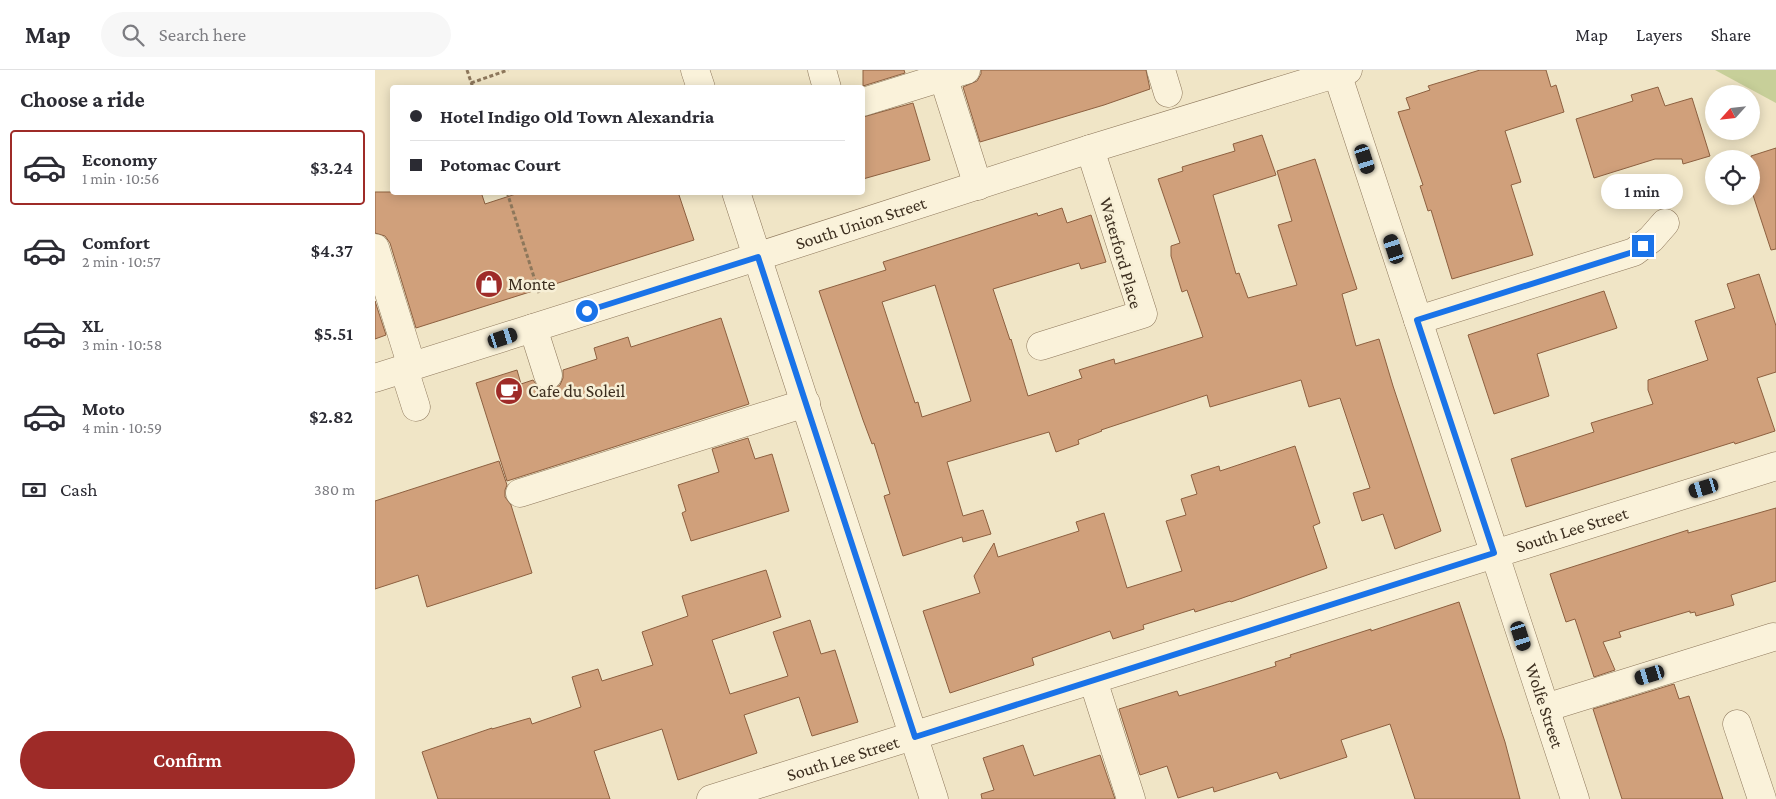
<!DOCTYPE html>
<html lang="en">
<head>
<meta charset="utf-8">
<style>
  body { margin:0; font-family:"Crimson Pro",serif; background:#f7f7f7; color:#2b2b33; height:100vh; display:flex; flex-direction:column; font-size:19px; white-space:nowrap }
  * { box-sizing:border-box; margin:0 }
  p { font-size:16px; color:#7c7c81 }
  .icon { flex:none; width:28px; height:28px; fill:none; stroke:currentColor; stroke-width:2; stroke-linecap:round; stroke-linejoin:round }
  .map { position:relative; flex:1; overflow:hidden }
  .details { display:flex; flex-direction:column; background:#fff; width:375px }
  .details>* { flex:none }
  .banner { position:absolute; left:15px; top:15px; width:475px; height:110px; border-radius:5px; box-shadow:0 2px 12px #0003; display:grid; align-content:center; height:110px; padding:0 20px; background:#fff }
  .needle { width:32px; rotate:243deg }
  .buttons { position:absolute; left:1330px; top:15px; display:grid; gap:10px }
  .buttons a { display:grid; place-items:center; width:55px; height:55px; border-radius:50%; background:#fff; box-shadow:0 2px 12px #0003; font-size:25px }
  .end { position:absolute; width:22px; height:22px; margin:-11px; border:6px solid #1a73e8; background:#fff; box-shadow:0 0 0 2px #fff }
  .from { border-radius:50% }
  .bubble { position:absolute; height:35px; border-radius:18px; background:#fff; box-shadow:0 2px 12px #0003; font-size:16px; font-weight:600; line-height:35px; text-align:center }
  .car { position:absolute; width:15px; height:30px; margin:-15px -8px; border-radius:6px; box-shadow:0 0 4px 1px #0007; background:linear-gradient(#222 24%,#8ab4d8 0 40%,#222 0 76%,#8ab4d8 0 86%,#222 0) }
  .banner b { display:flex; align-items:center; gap:18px; height:48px; font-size:19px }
  .banner b+b { border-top:1px solid #e1e1e2 }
  .banner i { width:12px; height:12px; background:#2b2b33 }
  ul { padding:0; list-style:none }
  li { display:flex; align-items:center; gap:15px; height:75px; margin:0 10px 8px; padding:0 10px; border:2px solid transparent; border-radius:5px }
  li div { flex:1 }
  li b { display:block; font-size:19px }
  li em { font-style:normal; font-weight:600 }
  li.current { border-color:#9e2b28 }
  li>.icon { width:45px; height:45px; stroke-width:1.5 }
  h2 { padding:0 20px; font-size:22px; line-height:60px }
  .pay { display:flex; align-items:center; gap:12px; height:55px; padding:0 20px; font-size:19px }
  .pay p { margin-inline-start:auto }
  .cta { display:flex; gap:10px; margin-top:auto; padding:10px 20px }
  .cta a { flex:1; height:58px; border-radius:30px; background:#9e2b28; color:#fff; font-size:20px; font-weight:600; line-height:58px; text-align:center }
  header { display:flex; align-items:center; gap:30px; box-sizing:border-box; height:70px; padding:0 25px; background:#fff; border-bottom:1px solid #e1e1e2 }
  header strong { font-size:24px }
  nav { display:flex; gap:28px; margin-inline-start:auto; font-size:18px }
  .search { width:350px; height:45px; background:#f7f7f7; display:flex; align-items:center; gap:12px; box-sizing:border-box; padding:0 18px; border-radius:28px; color:#7c7c81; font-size:19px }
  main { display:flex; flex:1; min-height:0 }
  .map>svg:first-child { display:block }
</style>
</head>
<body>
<header>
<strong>Map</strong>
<div class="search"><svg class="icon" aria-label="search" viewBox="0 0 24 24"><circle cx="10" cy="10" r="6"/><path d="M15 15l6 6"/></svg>Search here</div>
<nav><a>Map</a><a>Layers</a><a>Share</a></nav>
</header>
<main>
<section class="details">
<h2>Choose a ride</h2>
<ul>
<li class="current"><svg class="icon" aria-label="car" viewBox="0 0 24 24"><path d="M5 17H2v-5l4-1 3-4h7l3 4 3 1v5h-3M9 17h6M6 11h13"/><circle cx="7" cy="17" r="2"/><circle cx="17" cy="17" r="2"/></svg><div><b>Economy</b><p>1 min · 10:56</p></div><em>$3.24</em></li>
<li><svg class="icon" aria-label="car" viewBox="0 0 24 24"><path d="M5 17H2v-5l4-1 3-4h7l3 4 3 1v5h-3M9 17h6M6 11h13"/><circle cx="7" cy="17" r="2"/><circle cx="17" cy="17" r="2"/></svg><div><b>Comfort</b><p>2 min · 10:57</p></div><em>$4.37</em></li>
<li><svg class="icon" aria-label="car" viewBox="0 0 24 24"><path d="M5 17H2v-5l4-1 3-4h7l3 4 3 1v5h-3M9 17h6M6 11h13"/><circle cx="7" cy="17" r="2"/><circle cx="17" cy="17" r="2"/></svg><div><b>XL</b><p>3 min · 10:58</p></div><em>$5.51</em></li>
<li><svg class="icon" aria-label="car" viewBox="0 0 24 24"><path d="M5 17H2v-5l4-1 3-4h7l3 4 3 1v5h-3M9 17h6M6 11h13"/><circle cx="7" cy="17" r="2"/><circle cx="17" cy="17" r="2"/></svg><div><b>Moto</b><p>4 min · 10:59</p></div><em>$2.82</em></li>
</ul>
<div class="pay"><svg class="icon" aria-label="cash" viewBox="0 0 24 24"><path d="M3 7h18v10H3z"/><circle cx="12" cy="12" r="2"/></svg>Cash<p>380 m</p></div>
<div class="cta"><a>Confirm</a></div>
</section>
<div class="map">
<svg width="1401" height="729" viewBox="0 0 1401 729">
  <rect width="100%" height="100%" fill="#f0e5c6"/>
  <path fill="#c7cf99" d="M1340 0H1401V33Z"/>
  <g fill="#d0a07b" stroke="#8d6040" fill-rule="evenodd">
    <path d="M488 0H529L530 3 488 16Z"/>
    <path d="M606 0H771L775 19 729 35 605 72 588 17 602 11 606 4Z"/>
    <path d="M1105 0H1171L1176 17 1181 15 1189 42 1130 61 1146 112 1136 115 1158 185 1077 209 1056 140 1053 141 1045 116 1048 115 1023 42 1035 39 1031 28 1055 20 1053 16Z"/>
    <path d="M1283 17 1290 36 1317 28 1335 86 1308 94 1307 89H1280L1219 108 1201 49 1258 31 1256 25Z"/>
    <path d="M538 33 555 90 488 109V47Z"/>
    <path d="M887 65 901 105 838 125 861 204 864 203 873 228 922 215 903 155 917 151 902 101 940 89 982 219 967 224 981 276 1004 269 1018 316 1066 461 1020 479 1008 444 987 451 978 423 995 418 965 328 934 337 926 310 835 337 832 325 726 360 727 361 703 370 704 374 681 382 674 362 572 392 588 446 608 440 616 464 588 472 587 467 528 486 509 426 515 424 499 373 497 374 488 350 444 221 511 200 508 192 662 143 663 146 687 138 692 153 716 145 731 192 706 199 704 193 618 219 635 270 636 269 653 326 707 308 704 300 739 289 740 294 828 267 812 220 807 222 796 186V176L805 173 783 109 808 101 807 97 860 81 858 74ZM560 215 596 331 547 347 543 332 540 333 507 232Z"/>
    <path d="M1401 78V179L1396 180 1376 119V86Z"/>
    <path d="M0 122H106L110 134 147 122H303L319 170 41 258 15 173 10 166 0 163Z"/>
    <path d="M1384 204 1401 256V302L1382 308 1400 361 1360 374 1359 372 1151 437 1136 389 1219 362 1216 353 1278 334 1273 320V310L1333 290 1320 251 1360 238 1352 214Z"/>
    <path d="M1229 221 1242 258 1162 284 1174 326 1119 344 1093 265Z"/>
    <path d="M0 231 11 265 0 269Z"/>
    <path d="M346 248 374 334 132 411 101 313 142 300 146 314 158 310 163 317 170 320H177L185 315 188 308V300L222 289 219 278 253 267 256 277Z"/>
    <path d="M373 368 380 389 397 384 414 441 316 471 307 443 311 441 303 415 344 402 337 379Z"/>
    <path d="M920 376 945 453 938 456 952 498 856 532 855 531 820 542 819 539 768 555 769 559 738 569 735 561 657 588 659 595 575 623 548 541 605 523 599 506 619 473 623 487 704 461 701 452 729 443 752 518 807 501 791 451 811 445 806 429 822 424 816 405 844 396 845 401Z"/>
    <path d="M124 391 132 415 130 420V427L136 435 157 503 52 537 43 505 0 519V431Z"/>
    <path d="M1401 438V511L1356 525 1359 535 1321 546 1320 542 1315 543V541L1244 562 1246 567 1228 572 1240 600 1219 607 1200 549 1191 552 1175 504 1313 460V463Z"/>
    <path d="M391 500 406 547 337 570 355 624 413 606 398 562 435 550 446 584 460 580 483 652 437 666 424 627 369 645 382 683 303 710 287 659 219 681 235 729H63L47 682 117 658V659L155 648 157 654 206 637 197 607 223 599 227 611 278 595 267 562 313 546 307 526Z"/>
    <path d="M1084 532 1130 672 1145 729H1040L1015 654 966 670 972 687 905 709 902 702 839 722 838 717 803 728 792 696 765 705 744 639 802 621 804 626 837 616 901 596 900 592 916 587 915 585 996 559V561Z"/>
    <path d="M1299 614 1304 629 1314 626 1348 729H1247L1218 639Z"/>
    <path d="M648 675 659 706 725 685 740 729H607L606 724 619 720 608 688Z"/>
  </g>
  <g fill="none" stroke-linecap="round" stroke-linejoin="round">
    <g stroke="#8d775b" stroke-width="29">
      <g id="minor">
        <path d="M320 0 326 18"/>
        <path d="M447 0 452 18"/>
        <path d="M566 0 603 116"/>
        <path d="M786 0 793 23"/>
        <path id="s1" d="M961 0 1200 729"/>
        <path d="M488 32 591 0"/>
        <path d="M361 122 559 729"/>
        <path d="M0 178 37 297"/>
        <path d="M1043 250 1259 182 1276 169 1290 153"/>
        <path d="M158 258 173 305"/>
        <path d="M666 276 768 244 715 79"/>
        <path d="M29 299 41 337"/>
        <path id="s2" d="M0 308 344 199 715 79 973 0"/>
        <path d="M145 423 431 333"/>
        <path d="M718 610 756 729"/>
        <path d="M1170 638 1398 567"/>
        <path d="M1362 654 1387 729"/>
        <path id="s3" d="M336 729C692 620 1046 506 1401 396"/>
      </g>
    </g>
    <g stroke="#8d775b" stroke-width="3" stroke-dasharray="4 2.5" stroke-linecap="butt">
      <path d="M92 0 98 18"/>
      <path d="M96 13 133 0"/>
      <path d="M132 122 164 223"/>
    </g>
    <use href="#minor" stroke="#faf2da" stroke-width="28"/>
  </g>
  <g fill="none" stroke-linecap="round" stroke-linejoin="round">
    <path stroke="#1a73e8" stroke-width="6" d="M212 241 383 187 540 667 1119 483 1042 250 1258 182 1268 176"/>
  </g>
  <defs>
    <g id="shop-disc" transform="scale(1.4375)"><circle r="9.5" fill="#9e2b28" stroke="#f7efd6"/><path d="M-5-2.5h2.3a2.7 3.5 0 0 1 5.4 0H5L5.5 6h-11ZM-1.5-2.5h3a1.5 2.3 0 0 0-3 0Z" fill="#fff"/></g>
    <g id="cafe-disc" transform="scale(1.4375)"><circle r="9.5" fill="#9e2b28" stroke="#f7efd6"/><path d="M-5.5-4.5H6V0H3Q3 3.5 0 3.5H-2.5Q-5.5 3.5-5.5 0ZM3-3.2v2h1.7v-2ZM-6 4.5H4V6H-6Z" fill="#fff"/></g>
  </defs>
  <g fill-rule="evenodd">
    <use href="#shop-disc" x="114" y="214"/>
    <use href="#cafe-disc" x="134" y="321"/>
  </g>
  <g text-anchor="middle" stroke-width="5" stroke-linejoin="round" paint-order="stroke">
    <g font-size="18" fill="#3c2e1f" stroke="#f7efd6">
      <text dy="6" stroke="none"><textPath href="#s2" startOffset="510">South Union Street</textPath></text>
      <text transform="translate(746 183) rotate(74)" y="6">Waterford Place</text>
      <text dy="6" stroke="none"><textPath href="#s3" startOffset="902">South Lee Street</textPath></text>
      <text dy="6" stroke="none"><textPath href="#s1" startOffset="669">Wolfe Street</textPath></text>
      <text dy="6" stroke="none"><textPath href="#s3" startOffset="138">South Lee Street</textPath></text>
    </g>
    <g font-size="18" fill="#3c2e1f" stroke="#f7efd6" text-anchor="start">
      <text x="133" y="220">Monte</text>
      <text x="153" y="327">Cafe du Soleil</text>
    </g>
  </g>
</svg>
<div class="buttons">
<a><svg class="needle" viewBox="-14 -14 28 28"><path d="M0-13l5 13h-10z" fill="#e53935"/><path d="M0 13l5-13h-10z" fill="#7c7c81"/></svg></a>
<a><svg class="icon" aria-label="locate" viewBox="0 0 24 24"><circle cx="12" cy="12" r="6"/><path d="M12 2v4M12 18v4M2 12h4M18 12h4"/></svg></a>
</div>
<i class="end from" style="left:212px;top:241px"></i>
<i class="end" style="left:1268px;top:176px"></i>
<div class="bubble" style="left:1226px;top:104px;width:82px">1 min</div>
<i class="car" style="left:990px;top:89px;rotate:162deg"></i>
<i class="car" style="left:1019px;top:179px;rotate:342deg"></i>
<i class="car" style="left:128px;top:268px;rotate:72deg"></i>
<i class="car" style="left:1329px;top:418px;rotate:253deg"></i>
<i class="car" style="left:1146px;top:566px;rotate:162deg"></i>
<i class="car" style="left:1275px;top:605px;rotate:253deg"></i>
<div class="banner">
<b><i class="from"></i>Hotel Indigo Old Town Alexandria</b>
<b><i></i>Potomac Court</b>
</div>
</div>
</main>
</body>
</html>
